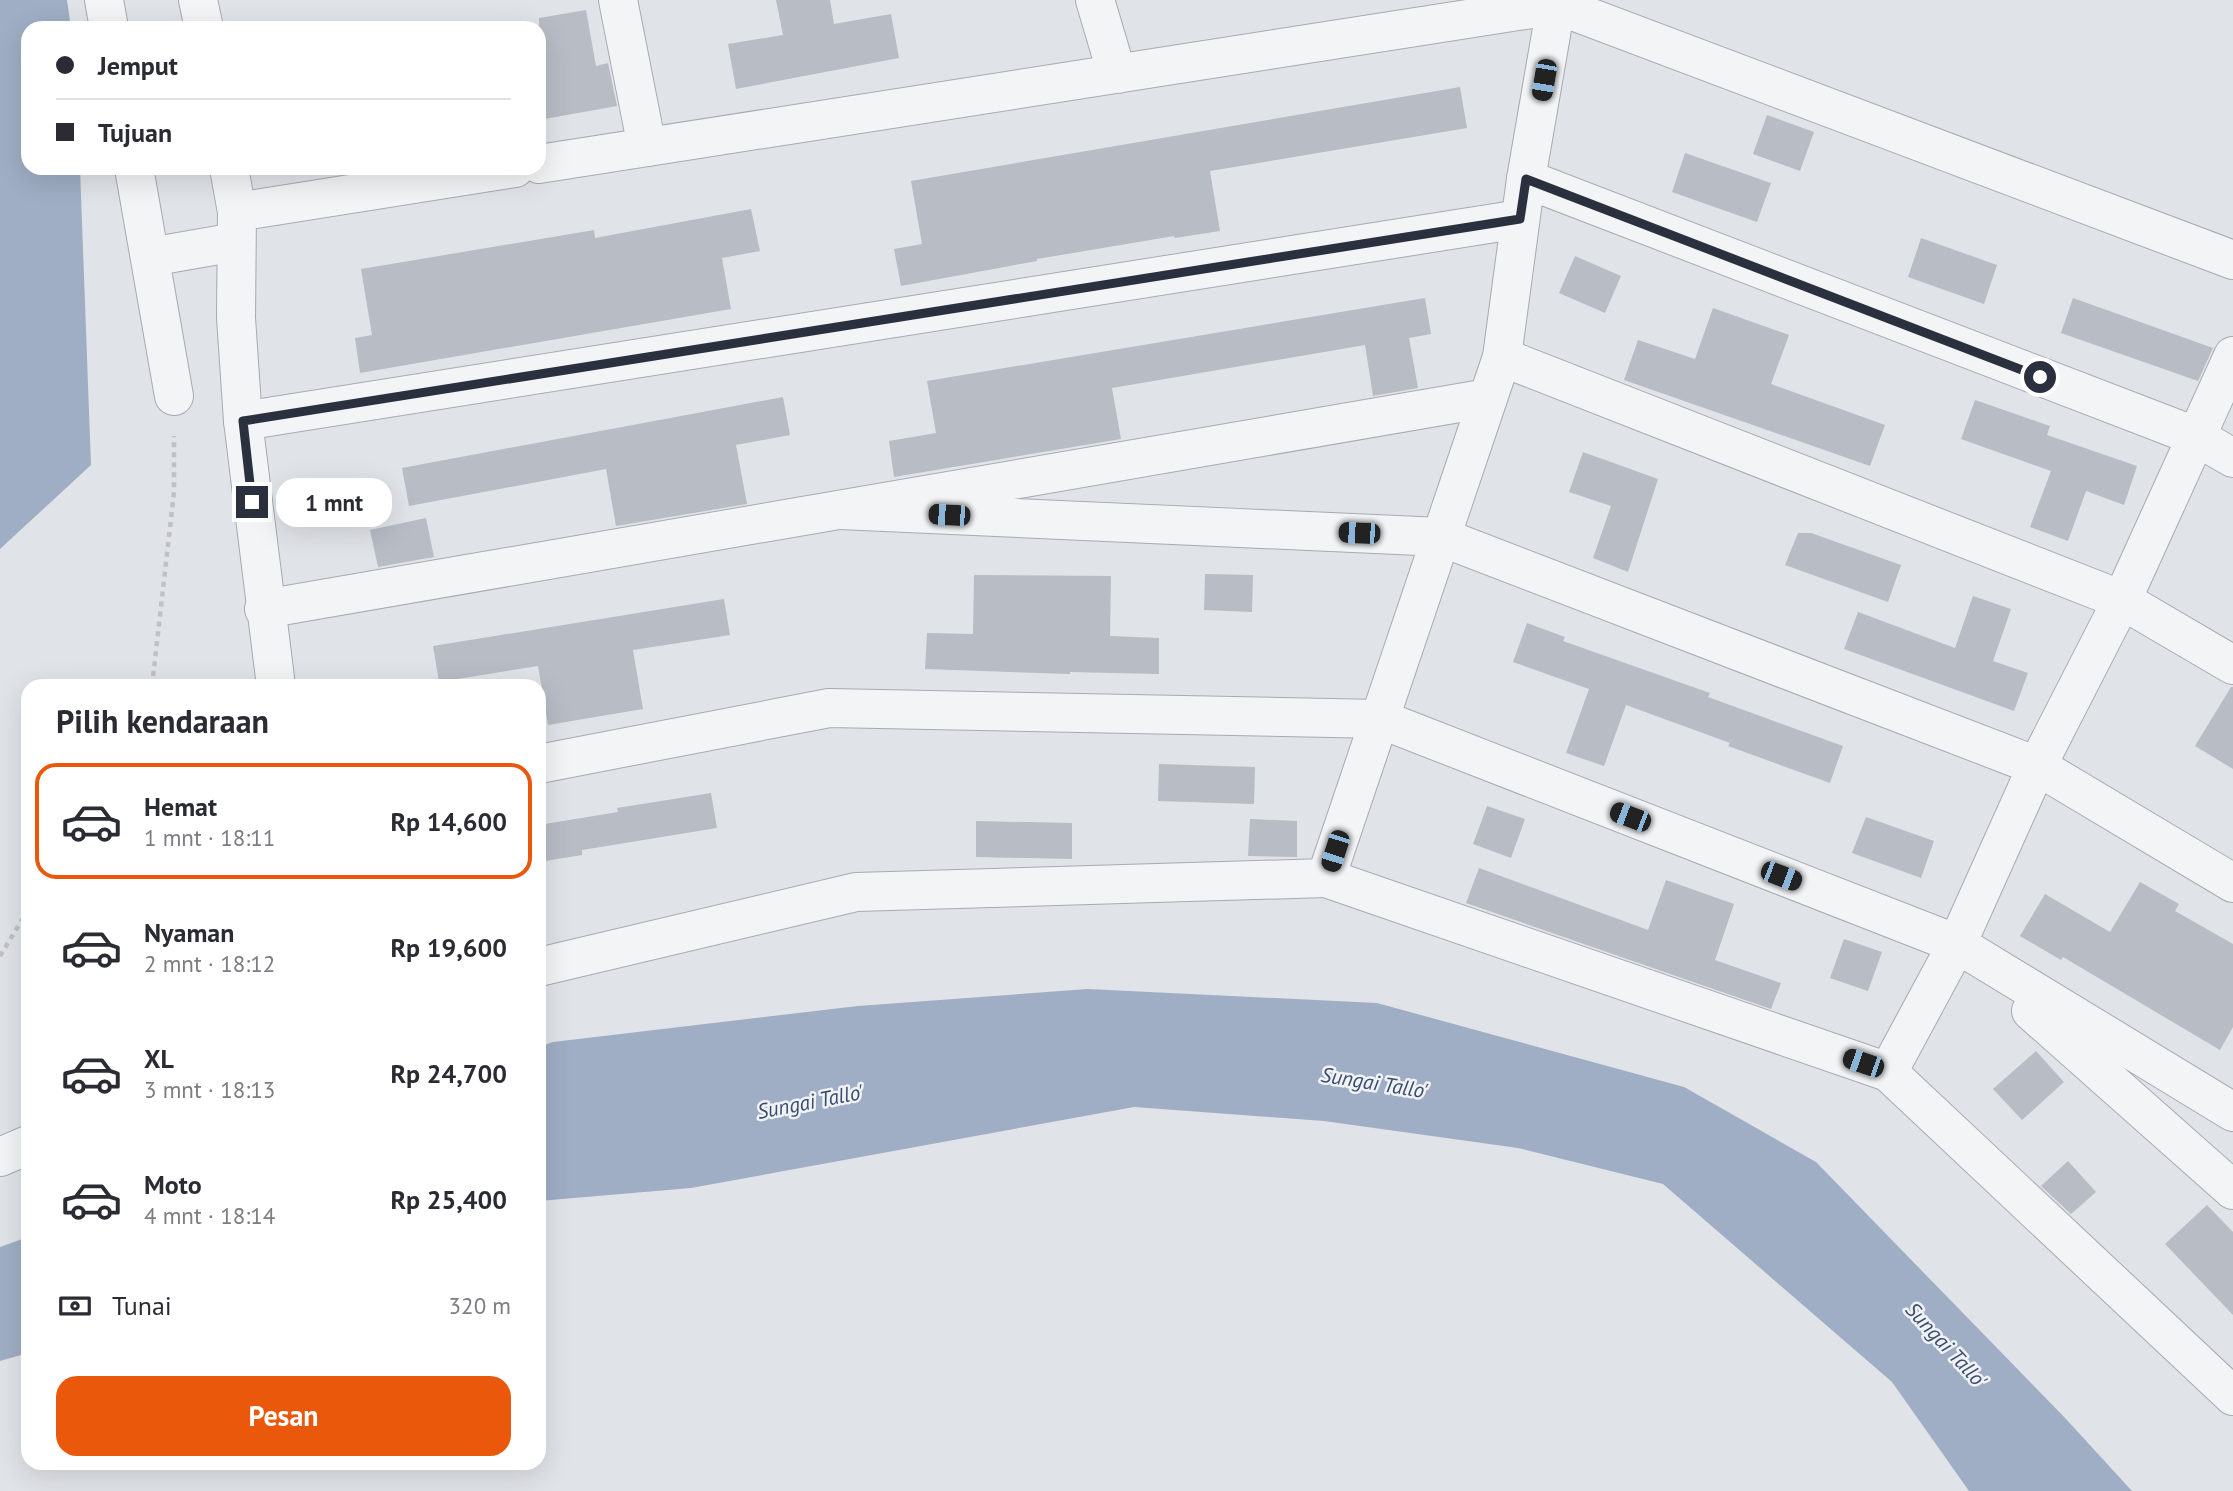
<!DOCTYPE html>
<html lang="id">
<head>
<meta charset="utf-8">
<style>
  body { margin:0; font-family:"PT Sans",sans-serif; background:#f2f2f3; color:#2b2b33; height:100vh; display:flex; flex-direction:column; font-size:26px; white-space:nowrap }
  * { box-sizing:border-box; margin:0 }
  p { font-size:23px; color:#7c7c81 }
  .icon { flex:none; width:38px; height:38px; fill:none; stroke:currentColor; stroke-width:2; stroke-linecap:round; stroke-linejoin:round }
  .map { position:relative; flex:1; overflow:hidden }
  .sheet { position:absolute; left:21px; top:679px; width:525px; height:791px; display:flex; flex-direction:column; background:#fff; border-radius:21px; box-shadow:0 7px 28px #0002 }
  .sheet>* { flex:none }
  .hud { position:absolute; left:21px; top:21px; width:525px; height:154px; border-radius:21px; box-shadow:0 7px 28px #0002; display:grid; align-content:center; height:154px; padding:0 35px; background:#fff }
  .end { position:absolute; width:32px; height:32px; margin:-16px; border:9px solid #2b303e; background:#fff; box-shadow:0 0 0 4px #fff }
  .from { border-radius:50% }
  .bubble { position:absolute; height:49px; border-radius:21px; background:#fff; box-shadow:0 7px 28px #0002; font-size:23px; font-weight:600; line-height:49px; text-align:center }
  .car { position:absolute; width:21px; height:42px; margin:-21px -10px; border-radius:9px; box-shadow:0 0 5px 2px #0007; background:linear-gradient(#222 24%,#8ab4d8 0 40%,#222 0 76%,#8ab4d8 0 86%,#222 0) }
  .hud b { display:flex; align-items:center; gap:24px; height:66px; font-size:26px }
  .hud b+b { border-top:2px solid #e1e1e2 }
  .hud i { width:18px; height:18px; background:#2b2b33 }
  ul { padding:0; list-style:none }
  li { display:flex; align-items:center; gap:21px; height:116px; margin:0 14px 10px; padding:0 21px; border:4px solid transparent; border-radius:21px }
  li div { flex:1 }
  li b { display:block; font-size:26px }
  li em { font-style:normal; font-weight:600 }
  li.on { border-color:#ea580c }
  li>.icon { width:63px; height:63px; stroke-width:1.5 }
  h2 { padding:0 35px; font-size:32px; line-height:84px }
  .pay { display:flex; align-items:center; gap:18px; height:77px; padding:0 35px; font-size:26px }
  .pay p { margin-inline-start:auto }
  .button { display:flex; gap:14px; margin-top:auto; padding:14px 35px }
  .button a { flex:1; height:80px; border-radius:21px; background:#ea580c; color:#fff; font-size:28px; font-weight:600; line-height:80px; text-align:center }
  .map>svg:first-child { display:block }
</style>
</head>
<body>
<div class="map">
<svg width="2233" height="1491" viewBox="0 0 2233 1491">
  <rect width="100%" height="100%" fill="#e0e3e8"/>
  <g fill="#9faec4">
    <path d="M0 0H67L71 28H28V168H80L91 465 0 549Z"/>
    <path d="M1088 989 1377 1003 1684 1087 1816 1162 2066 1419 2132 1491H1969L1892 1382 1663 1184 1518 1148 1324 1121 1134 1107 691 1188 539 1201V1047L553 1042 858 1006Z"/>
    <path d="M28 1237V1353L0 1361V1247Z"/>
  </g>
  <g fill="#b8bcc4">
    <path d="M776 0H830L834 24 891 14 899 58 736 89 728 44 783 35Z"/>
    <path d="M586 10 596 66 608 63 617 106 539 120V18Z"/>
    <path d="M1460 87 1467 128 1210 171 1220 231 1175 238 1174 236 1037 259V261L901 286 894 249 922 244 911 181Z"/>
    <path d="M1767 115 1814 132 1800 171 1753 154Z"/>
    <path d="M1685 153 1771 183 1757 222 1672 192Z"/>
    <path d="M751 209 760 251 722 258 731 309 360 373 355 338 372 335 361 269 594 230 595 238Z"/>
    <path d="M1921 238 1997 265 1984 304 1908 277Z"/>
    <path d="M1575 256 1621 276 1605 313 1559 293Z"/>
    <path d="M1425 298 1431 334 1409 338 1418 388 1373 396 1365 345 1112 388 1121 439 894 477 889 441 936 433 927 381Z"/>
    <path d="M2073 298 2213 348 2198 381 2061 333Z"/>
    <path d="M1713 308 1789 335 1771 384 1885 425 1870 466 1624 380 1638 340 1695 359Z"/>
    <path d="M783 397 790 435 736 445 747 504 616 526 606 469 409 506 402 468Z"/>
    <path d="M1975 400 2050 426 2047 435 2137 466 2124 505 2086 491 2068 541 2030 527 2051 471 1961 439Z"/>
    <path d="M1583 452 1658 479 1628 572 1593 558 1611 506 1569 492Z"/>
    <path d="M426 518 434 557 378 567 370 530Z"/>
    <path d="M1798 533H1811L1901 565 1888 602 1785 565Z"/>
    <path d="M1205 574 1253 575 1252 612 1204 610Z"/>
    <path d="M974 575 1111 576 1110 636 1159 638V674L1070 672V674L925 669 927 633 973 634Z"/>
    <path d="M1973 596 2011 609 1993 661 2028 673 2014 711 1844 649 1858 612 1955 648Z"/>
    <path d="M724 599 730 635 633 650 643 709 548 725 538 666 439 682 433 646Z"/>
    <path d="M1527 623 1565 637 1563 641 1710 693 1708 697 1843 746 1830 783 1728 746 1730 743 1626 705 1604 766 1566 753 1589 689 1513 662Z"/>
    <path d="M2231 687H2233V769L2195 746Z"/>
    <path d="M1159 764 1255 767 1254 804 1158 801Z"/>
    <path d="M711 793 717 828 582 850V855L539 862V825L618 812 617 808Z"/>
    <path d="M1487 806 1525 819 1511 858 1473 844Z"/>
    <path d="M1866 817 1934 841 1921 878 1852 853Z"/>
    <path d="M1250 819 1297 821V857L1248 856Z"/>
    <path d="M976 821 1072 823V859L976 857Z"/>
    <path d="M1479 868 1648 930 1666 880 1734 904 1715 960 1781 983 1771 1009 1466 903Z"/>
    <path d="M2140 882 2179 904 2175 911 2233 944V1027L2220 1050 2063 957 2061 960 2020 936 2045 894 2110 932Z"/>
    <path d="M1844 939 1882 952 1868 991 1830 978Z"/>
    <path d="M2036 1051 2064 1082 2022 1120 1993 1089Z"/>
    <path d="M2068 1161 2096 1192 2071 1214 2041 1186Z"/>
    <path d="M2207 1205 2233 1232V1315L2165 1244Z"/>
  </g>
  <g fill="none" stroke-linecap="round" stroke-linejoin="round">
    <g stroke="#a6aab2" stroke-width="40">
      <g id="street">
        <path d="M104 0 109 28"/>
        <path d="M198 0 204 28"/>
        <path d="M618 0 647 147"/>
        <path d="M1095 0 1117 74"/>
        <path d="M1557 0 1526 179 1502 357 1326 878 1888 1072 2233 1396"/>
        <path d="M539 164 1557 5 2233 260"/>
        <path d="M134 168 174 396"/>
        <path d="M229 168 237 212 236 318 243 421 276 686"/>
        <path d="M1526 179 2195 436 2233 458"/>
        <path d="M237 212 515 168"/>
        <path d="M150 257 236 242"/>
        <path d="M1502 357 2122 600 2233 665"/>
        <path d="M243 421 1520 219"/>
        <path d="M840 510 1441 537 2037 766 2233 883"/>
        <path d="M264 609 1488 398"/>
        <path d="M539 764 829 708 1380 719 1957 944 2233 1112"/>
        <path d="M539 967 856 892 1326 878"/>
        <path d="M2031 1011 2233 1190"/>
        <path d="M1888 1072 1957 944 2037 766 2122 600 2233 356"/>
        <path d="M0 1157 28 1145"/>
      </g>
    </g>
    <g stroke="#bfc1c6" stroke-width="4.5" stroke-dasharray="5 5" stroke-linecap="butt">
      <path d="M152 686 174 492V436"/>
      <path d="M0 956 28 910"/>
    </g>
    <use href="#street" stroke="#f3f4f6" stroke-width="38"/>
  </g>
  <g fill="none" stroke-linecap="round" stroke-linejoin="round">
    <path stroke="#2b303e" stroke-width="9" d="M252 502 243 421 1520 219 1526 179 2040 377"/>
  </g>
  <g text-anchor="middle" stroke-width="5" stroke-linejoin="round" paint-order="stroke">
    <g font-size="21" font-style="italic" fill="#394d6d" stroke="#f0f2f5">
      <text transform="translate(1374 1083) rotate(9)" y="7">Sungai Tallo'</text>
      <text transform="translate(810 1102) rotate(-11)" y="7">Sungai Tallo'</text>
      <text transform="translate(1946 1345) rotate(47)" y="7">Sungai Tallo'</text>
    </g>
  </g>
</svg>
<i class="end from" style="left:2040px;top:377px"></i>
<i class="end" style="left:252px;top:502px"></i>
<div class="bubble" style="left:276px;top:478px;width:116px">1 mnt</div>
<i class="car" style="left:1544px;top:80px;rotate:190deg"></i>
<i class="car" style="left:949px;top:515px;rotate:273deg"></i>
<i class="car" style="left:1359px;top:533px;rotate:272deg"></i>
<i class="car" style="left:1630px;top:817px;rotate:291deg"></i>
<i class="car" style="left:1335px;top:851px;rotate:198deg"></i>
<i class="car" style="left:1781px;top:876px;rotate:111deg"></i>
<i class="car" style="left:1863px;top:1063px;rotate:289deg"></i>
<div class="hud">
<b><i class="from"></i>Jemput</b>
<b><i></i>Tujuan</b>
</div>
<section class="sheet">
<h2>Pilih kendaraan</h2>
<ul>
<li class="on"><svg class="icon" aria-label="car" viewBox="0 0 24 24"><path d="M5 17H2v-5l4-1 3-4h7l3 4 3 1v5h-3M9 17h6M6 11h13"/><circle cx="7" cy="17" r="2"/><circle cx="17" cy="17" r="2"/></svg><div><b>Hemat</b><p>1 mnt · 18:11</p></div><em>Rp 14,600</em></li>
<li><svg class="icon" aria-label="car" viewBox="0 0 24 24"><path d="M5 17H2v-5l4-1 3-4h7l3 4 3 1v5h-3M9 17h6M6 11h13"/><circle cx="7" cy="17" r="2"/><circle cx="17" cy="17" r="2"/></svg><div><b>Nyaman</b><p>2 mnt · 18:12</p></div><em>Rp 19,600</em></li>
<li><svg class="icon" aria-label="car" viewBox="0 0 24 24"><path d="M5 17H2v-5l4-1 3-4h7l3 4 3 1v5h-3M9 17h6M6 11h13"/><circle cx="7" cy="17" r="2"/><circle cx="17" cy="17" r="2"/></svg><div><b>XL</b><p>3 mnt · 18:13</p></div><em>Rp 24,700</em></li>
<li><svg class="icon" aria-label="car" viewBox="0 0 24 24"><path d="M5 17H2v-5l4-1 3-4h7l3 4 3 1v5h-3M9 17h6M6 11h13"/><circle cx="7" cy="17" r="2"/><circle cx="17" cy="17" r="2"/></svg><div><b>Moto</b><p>4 mnt · 18:14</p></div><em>Rp 25,400</em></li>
</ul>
<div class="pay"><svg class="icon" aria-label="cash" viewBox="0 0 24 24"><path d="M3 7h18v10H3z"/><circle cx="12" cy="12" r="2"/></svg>Tunai<p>320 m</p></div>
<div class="button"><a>Pesan</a></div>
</section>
</div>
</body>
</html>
